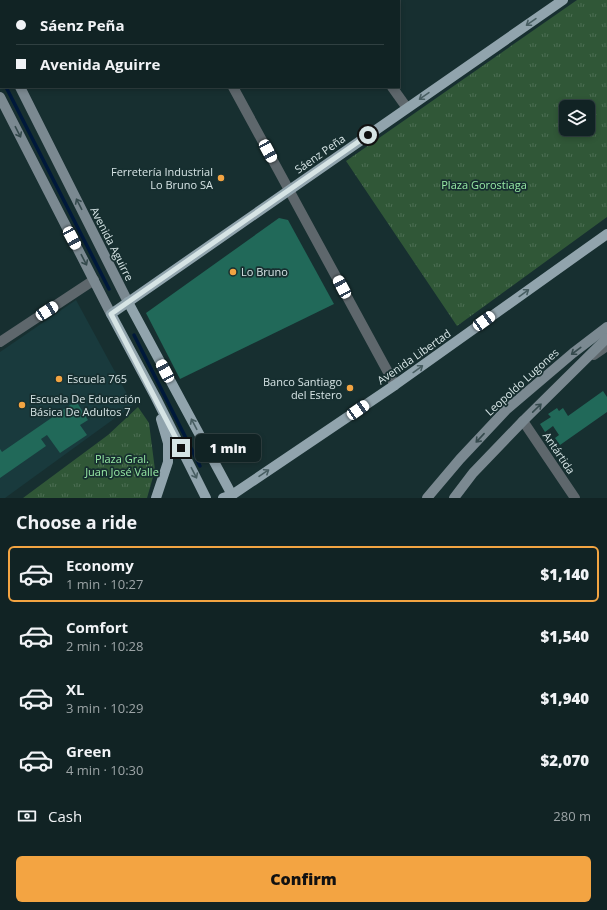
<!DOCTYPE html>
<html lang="en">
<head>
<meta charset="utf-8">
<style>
  body { margin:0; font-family:"Open Sans",sans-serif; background:#1e2f31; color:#f1f3f6; height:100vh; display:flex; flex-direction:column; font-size:15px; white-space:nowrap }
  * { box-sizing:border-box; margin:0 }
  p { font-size:13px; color:#9ca4a6 }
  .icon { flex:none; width:22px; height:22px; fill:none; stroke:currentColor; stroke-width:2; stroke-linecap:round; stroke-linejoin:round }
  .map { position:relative; height:498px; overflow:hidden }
  .panel { display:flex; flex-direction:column; background:#112324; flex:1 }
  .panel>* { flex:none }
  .hud { position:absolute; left:0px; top:0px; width:400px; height:88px; box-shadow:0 2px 6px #0003,0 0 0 1px #304041; display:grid; align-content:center; height:88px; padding:0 16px; background:#112324 }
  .controls { position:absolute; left:559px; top:100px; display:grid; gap:8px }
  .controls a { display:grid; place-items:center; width:36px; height:36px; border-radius:6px; background:#112324; box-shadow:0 2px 6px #0003,0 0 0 1px #304041; font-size:20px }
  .end { position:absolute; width:18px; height:18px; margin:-9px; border:5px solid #d6e4e5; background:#111; box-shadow:0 0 0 2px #111 }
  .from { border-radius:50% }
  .bubble { position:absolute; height:28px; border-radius:6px; background:#112324; box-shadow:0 2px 6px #0003,0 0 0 1px #304041; font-size:13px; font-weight:800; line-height:28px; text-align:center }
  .car { position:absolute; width:12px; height:24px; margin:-12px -6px; border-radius:5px; box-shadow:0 0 3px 1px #0007; background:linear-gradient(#fff 24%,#345 0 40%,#fff 0 76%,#345 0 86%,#fff 0) }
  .hud b { display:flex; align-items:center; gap:14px; height:38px; font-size:15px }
  .hud b+b { border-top:1px solid #304041 }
  .hud i { width:10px; height:10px; background:#f1f3f6 }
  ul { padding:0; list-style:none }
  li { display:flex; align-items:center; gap:12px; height:56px; margin:0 8px 6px; padding:0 8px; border:2px solid transparent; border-radius:6px }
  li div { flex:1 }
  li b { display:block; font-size:15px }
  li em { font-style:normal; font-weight:800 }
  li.selected { border-color:#f3a442 }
  li>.icon { width:36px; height:36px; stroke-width:1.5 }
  h2 { padding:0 16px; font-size:18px; line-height:48px }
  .pay { display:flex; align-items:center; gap:10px; height:44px; padding:0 16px; font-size:15px }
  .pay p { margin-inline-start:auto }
  .primary-button { display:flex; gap:8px; margin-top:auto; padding:8px 16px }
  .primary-button a { flex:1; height:46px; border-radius:6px; background:#f3a442; color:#111; font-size:16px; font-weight:800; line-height:46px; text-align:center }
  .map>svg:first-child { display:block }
</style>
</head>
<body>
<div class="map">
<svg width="607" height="498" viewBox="0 0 607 498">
  <defs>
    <pattern id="park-tufts" width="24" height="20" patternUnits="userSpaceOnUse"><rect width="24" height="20" fill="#305737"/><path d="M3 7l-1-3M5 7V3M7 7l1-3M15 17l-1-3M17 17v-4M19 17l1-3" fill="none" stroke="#4d6f54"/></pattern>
  </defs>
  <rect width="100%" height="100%" fill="#172f30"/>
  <path fill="#193a3d" d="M76 300 133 405 5 498H0V352Z"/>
  <g fill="url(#park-tufts)" fill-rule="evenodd">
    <path d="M577 0H607V217L457 326 346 161ZM566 107H588V129H566Z"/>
    <path d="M138 407 149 423 155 470 147 498H23L108 435Z"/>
  </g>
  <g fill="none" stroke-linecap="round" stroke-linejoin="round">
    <g stroke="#00193b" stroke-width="3.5">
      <path d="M0 75 1 77"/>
      <path d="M6 87 109 289"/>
      <path d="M134 335 200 466"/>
    </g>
  </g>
  <g fill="#216959">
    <path d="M279 218 288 220 334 304 180 379 146 313Z"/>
    <path d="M603 391 607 397V412L560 445 555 438 559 435 553 426 545 432 540 424 551 417 548 414 557 408 559 411 563 408 568 416Z"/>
    <path d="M76 401 88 420 80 425 87 435 60 453 47 435 41 439 46 446 0 478V449L2 452Z"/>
  </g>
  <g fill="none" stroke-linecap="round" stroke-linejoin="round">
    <g stroke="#5e676c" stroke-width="10">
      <path d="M186 0 187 1"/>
      <path d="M327 0 328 1"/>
      <path d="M233 87 395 385"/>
      <path d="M392 87 407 108"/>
      <path d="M0 342 94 280"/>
      <path d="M594 355 607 346"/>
      <path d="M523 421 575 498"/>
    </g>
    <g stroke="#7b8991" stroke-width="10">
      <path d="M0 48 1 50"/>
      <path d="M20 87 128 302"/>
      <path d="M0 97 111 314"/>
      <path d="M427 498 460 459 506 410 573 353 607 327"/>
      <path d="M454 498 473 473 523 421 607 338"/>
    </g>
    <g stroke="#91a4ad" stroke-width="10">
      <path d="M128 302 232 495"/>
      <path d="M156 498 168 462V443L161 419"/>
      <path d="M206 498 156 398 111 314 563 0"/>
      <path d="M223 498 232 495 395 385 607 234"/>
    </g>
  </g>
  <defs><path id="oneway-shaft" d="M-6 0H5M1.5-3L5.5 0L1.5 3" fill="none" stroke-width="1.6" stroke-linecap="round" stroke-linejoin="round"/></defs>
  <g stroke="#485e62">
    <use href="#oneway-shaft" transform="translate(531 22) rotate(145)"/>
    <use href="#oneway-shaft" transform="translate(424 96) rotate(145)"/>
    <use href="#oneway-shaft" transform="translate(524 293) rotate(-36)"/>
    <use href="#oneway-shaft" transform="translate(418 369) rotate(-36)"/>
    <use href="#oneway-shaft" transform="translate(194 424) rotate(-118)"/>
    <use href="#oneway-shaft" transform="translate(194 473) rotate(63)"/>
    <use href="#oneway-shaft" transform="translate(264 473) rotate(-34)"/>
  </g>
  <g stroke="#354a4d">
    <use href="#oneway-shaft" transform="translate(18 132) rotate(63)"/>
    <use href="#oneway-shaft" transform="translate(79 204) rotate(-117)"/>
    <use href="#oneway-shaft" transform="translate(84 260) rotate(63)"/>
    <use href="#oneway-shaft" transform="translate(576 351) rotate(143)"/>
    <use href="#oneway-shaft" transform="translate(537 408) rotate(-44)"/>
    <use href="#oneway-shaft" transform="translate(480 438) rotate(133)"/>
  </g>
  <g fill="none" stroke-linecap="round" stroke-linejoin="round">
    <path stroke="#d6e4e5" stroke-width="5" d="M181 448 111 314 368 135"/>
  </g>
  <g fill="#f3a442" stroke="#172f30" stroke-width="1.5">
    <circle cx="221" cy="178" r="4"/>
    <circle cx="233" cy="272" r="4"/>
    <circle cx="59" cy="379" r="4"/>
    <circle cx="350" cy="388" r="4"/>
    <circle cx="22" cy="405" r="4"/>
  </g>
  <g text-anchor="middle" stroke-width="3.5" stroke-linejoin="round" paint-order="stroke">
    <g font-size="11" fill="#d6e4e5" stroke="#172f30">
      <text transform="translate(320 154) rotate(-35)" y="4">Sáenz Peña</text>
      <text transform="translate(112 244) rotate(63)" y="4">Avenida Aguirre</text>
      <text transform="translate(414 357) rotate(-35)" y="4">Avenida Libertad</text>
      <text transform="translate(522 382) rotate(-42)" y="4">Leopoldo Lugones</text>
      <text transform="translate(559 453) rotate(56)" y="4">Antártida</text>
    </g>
    <g font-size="11" fill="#d6e4e5" stroke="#172f30" text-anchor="start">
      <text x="213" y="176" text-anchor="end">Ferretería Industrial<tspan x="213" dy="13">Lo Bruno SA</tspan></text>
      <text x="241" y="276">Lo Bruno</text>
      <text x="67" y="383">Escuela 765</text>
      <text x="342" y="386" text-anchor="end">Banco Santiago<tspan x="342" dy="13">del Estero</tspan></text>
      <text x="30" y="403">Escuela De Educación<tspan x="30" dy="13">Básica De Adultos 7</tspan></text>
    </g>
    <g font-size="11" fill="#97e9a5" stroke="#172f30">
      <text x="484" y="189">Plaza Gorostiaga</text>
      <text x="122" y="463">Plaza Gral.<tspan x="122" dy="13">Juan José Valle</tspan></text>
    </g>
  </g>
</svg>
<div class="controls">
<a><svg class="icon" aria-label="layers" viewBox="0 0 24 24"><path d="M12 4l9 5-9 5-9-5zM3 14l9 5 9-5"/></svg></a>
</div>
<i class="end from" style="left:368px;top:135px"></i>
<i class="end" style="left:181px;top:448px"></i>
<div class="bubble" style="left:195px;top:434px;width:66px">1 min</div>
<i class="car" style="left:268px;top:151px;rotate:152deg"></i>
<i class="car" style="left:72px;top:238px;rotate:152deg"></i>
<i class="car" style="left:342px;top:287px;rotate:332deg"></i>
<i class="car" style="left:47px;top:311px;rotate:57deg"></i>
<i class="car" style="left:484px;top:321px;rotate:54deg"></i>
<i class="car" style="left:165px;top:371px;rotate:332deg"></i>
<i class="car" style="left:358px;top:410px;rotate:56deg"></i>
<div class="hud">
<b><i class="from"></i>Sáenz Peña</b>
<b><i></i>Avenida Aguirre</b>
</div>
</div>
<section class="panel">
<h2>Choose a ride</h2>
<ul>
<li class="selected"><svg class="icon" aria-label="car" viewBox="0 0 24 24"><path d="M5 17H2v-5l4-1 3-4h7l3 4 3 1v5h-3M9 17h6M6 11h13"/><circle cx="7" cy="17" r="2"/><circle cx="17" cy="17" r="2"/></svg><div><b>Economy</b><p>1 min · 10:27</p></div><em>$1,140</em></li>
<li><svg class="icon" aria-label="car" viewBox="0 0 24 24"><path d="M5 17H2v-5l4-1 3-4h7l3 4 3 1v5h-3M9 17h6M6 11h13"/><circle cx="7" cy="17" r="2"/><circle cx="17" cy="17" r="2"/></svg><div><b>Comfort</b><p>2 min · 10:28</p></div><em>$1,540</em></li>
<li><svg class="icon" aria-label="car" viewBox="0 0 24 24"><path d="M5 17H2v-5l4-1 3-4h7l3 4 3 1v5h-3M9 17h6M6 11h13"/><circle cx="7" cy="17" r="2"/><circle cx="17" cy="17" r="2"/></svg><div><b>XL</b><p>3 min · 10:29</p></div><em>$1,940</em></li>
<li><svg class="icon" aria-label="car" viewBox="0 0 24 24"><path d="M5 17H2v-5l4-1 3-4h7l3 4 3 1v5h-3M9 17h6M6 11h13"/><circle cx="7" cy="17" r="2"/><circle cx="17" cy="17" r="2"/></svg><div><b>Green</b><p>4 min · 10:30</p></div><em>$2,070</em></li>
</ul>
<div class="pay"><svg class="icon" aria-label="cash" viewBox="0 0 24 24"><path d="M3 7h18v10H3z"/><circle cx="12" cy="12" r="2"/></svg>Cash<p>280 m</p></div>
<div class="primary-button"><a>Confirm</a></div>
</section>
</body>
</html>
